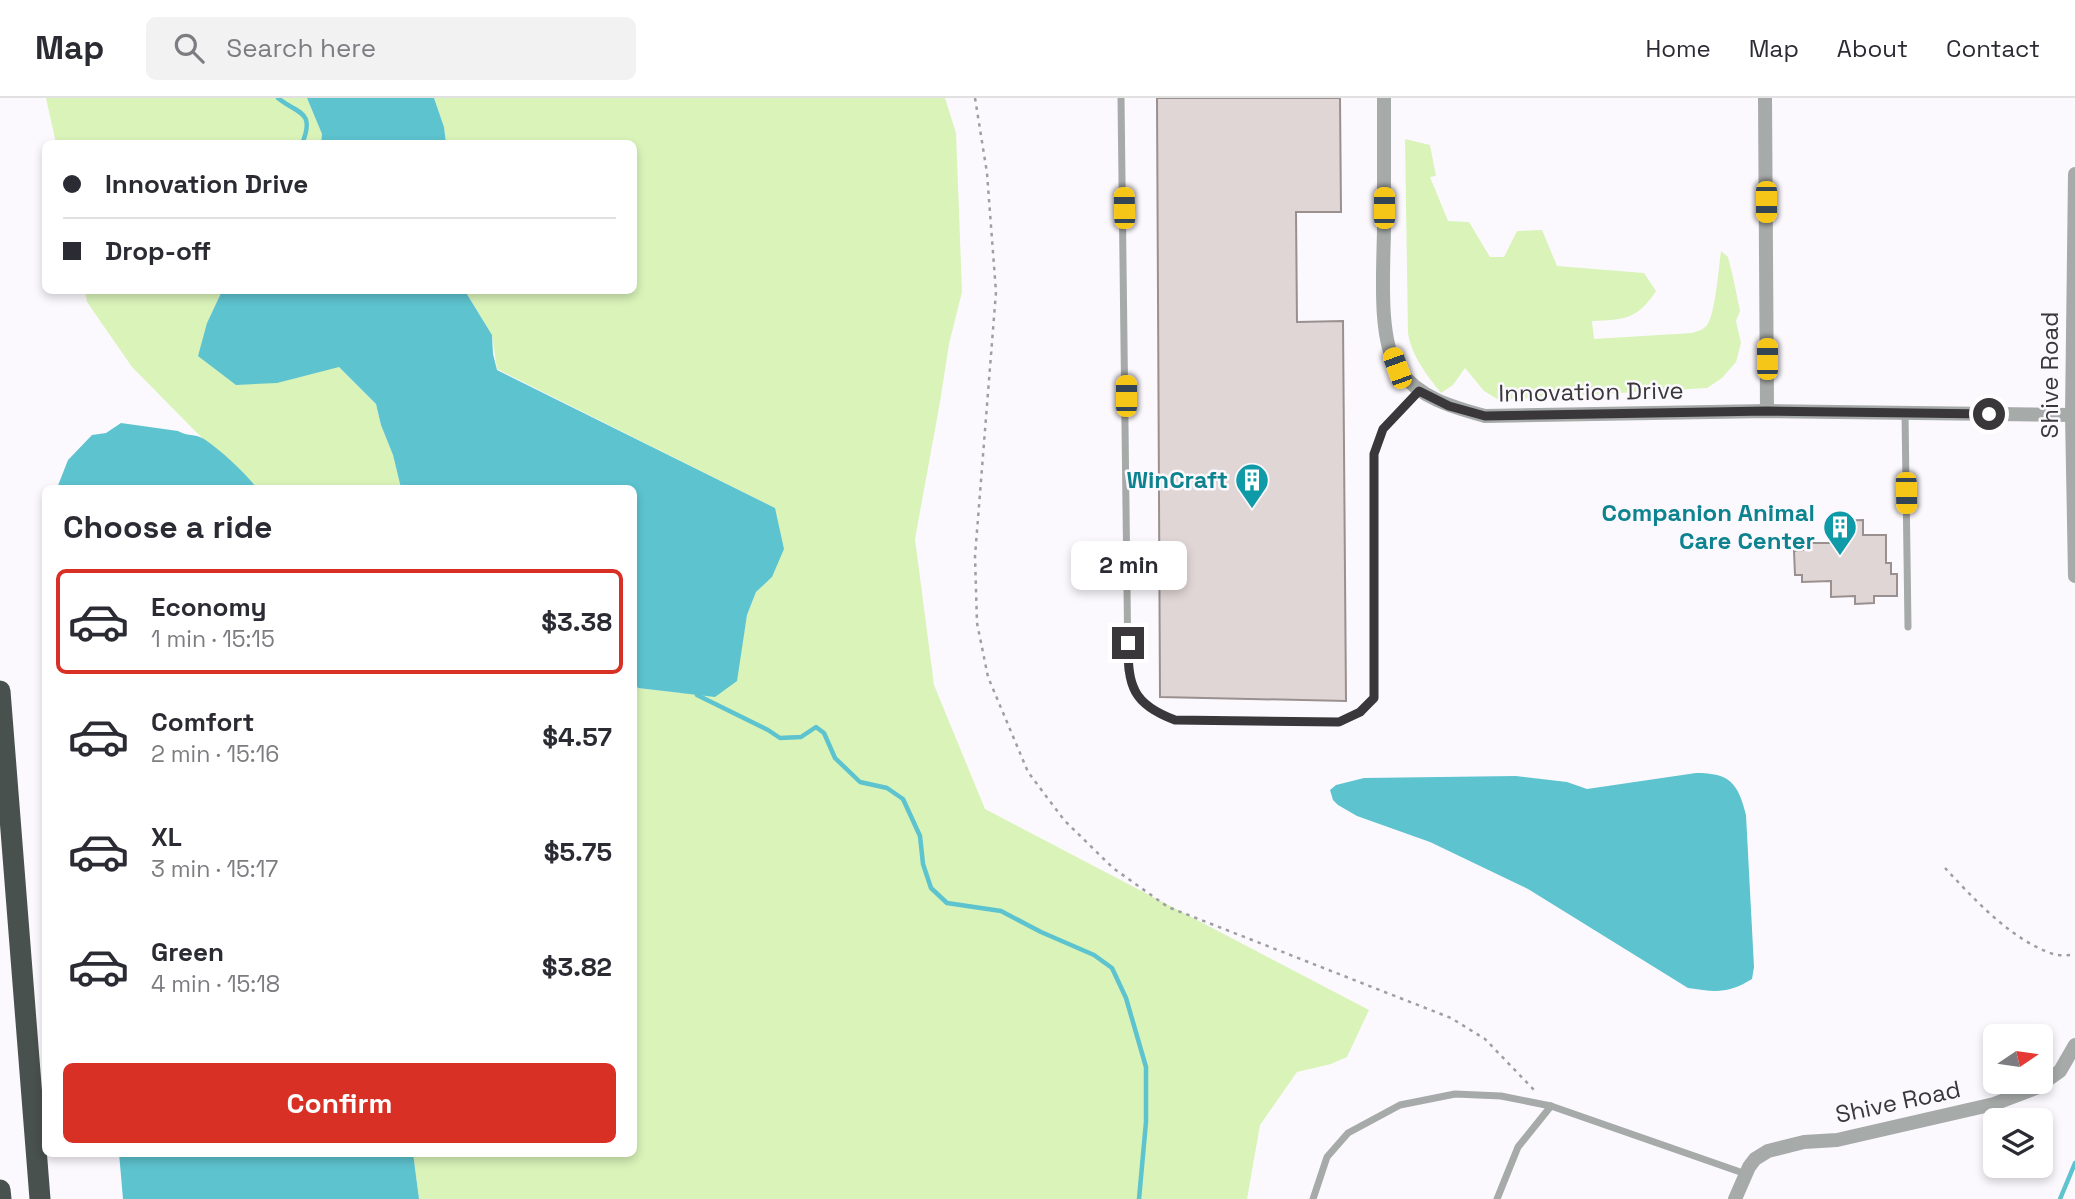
<!DOCTYPE html>
<html lang="en">
<head>
<meta charset="utf-8">
<style>
  body { margin:0; font-family:"Space Grotesk",sans-serif; background:#f2f2f3; color:#2b2b33; height:100vh; display:flex; flex-direction:column; font-size:26px; white-space:nowrap }
  * { box-sizing:border-box; margin:0 }
  p { font-size:23px; color:#7c7c81 }
  .icon { flex:none; width:38px; height:38px; fill:none; stroke:currentColor; stroke-width:2; stroke-linecap:round; stroke-linejoin:round }
  .map { position:relative; flex:1; overflow:hidden }
  .details { position:absolute; left:42px; top:387px; width:595px; height:672px; display:flex; flex-direction:column; background:#fff; border-radius:10px; box-shadow:0 4px 10px #0003 }
  .details>* { flex:none }
  .top-card { position:absolute; left:42px; top:42px; width:595px; height:154px; border-radius:10px; box-shadow:0 4px 10px #0003; display:grid; align-content:center; height:154px; padding:0 21px; background:#fff }
  .needle { width:46px; rotate:77deg }
  .tools { position:absolute; left:1983px; top:926px; display:grid; gap:14px }
  .tools a { display:grid; place-items:center; width:70px; height:70px; border-radius:10px; background:#fff; box-shadow:0 4px 10px #0003; font-size:35px }
  .end { position:absolute; width:32px; height:32px; margin:-16px; border:9px solid #39373a; background:#fff; box-shadow:0 0 0 4px #fff }
  .from { border-radius:50% }
  .bubble { position:absolute; height:49px; border-radius:10px; background:#fff; box-shadow:0 4px 10px #0003; font-size:23px; font-weight:600; line-height:49px; text-align:center }
  .car { position:absolute; width:21px; height:42px; margin:-21px -10px; border-radius:9px; box-shadow:0 0 5px 2px #0007; background:linear-gradient(#f5c518 24%,#345 0 40%,#f5c518 0 76%,#345 0 86%,#f5c518 0) }
  .top-card b { display:flex; align-items:center; gap:24px; height:66px; font-size:26px }
  .top-card b+b { border-top:2px solid #e1e1e2 }
  .top-card i { width:18px; height:18px; background:#2b2b33 }
  ul { padding:0; list-style:none }
  li { display:flex; align-items:center; gap:21px; height:105px; margin:0 14px 10px; padding:0 7px; border:4px solid transparent; border-radius:10px }
  li div { flex:1 }
  li b { display:block; font-size:26px }
  li em { font-style:normal; font-weight:600 }
  li.on { border-color:#d93025 }
  li>.icon { width:63px; height:63px; stroke-width:1.5 }
  h2 { padding:0 21px; font-size:32px; line-height:84px }
  .primary-button { display:flex; gap:14px; margin-top:auto; padding:14px 21px }
  .primary-button a { flex:1; height:80px; border-radius:10px; background:#d93025; color:#fff; font-size:28px; font-weight:600; line-height:80px; text-align:center }
  header { display:flex; align-items:center; gap:42px; box-sizing:border-box; height:98px; padding:0 35px; background:#fff; border-bottom:2px solid #e1e1e2 }
  header strong { font-size:33px }
  nav { display:flex; gap:38px; margin-inline-start:auto; font-size:24px }
  .search { width:490px; height:63px; background:#f2f2f3; display:flex; align-items:center; gap:18px; box-sizing:border-box; padding:0 24px; border-radius:10px; color:#7c7c81; font-size:26px }
  .map>svg:first-child { display:block }
</style>
</head>
<body>
<header>
<strong>Map</strong>
<div class="search"><svg class="icon" aria-label="search" viewBox="0 0 24 24"><circle cx="10" cy="10" r="6"/><path d="M15 15l6 6"/></svg>Search here</div>
<nav><a>Home</a><a>Map</a><a>About</a><a>Contact</a></nav>
</header>
<div class="map">
<svg width="2075" height="1101" viewBox="0 0 2075 1101">
  <rect width="100%" height="100%" fill="#fcf9fe"/>
  <g fill="#d9f3b9">
    <path d="M46 0H307L322 36 321 45H56Z"/>
    <path d="M434 0H945L956 35 962 194 949 246 940 304 915 441 934 587 985 711 1369 912 1347 959 1331 966 1297 974 1260 1027 1247 1101H419L413 1055H634V583L639 590 680 595 736 583 747 517 756 494 772 479 775 410 497 271 492 237 465 193 634 192V46L446 45 444 29Z"/>
    <path d="M1405 41 1430 47 1436 78 1430 79 1448 123 1469 124 1490 159H1504L1517 133 1542 132 1557 168 1644 175 1656 193C1638 221 1624 222 1592 223L1594 241 1692 235C1698 233 1703 232 1707 227 1715 217 1719 168 1721 153L1728 159 1733 179 1740 213 1736 223 1741 245 1736 264 1722 280 1707 290 1499 302 1484 293 1465 270 1453 287 1441 295C1427 277 1412 259 1408 235Z"/>
    <path d="M85 193H222L207 225 339 269 376 306 381 327 393 357 401 390H257L202 340 132 269 87 204Z"/>
  </g>
  <g fill="#5dc3cf">
    <path d="M307 0H434L444 29 446 45H321L322 36Z"/>
    <path d="M222 193H465L492 237 493 256 497 272 775 410 784 451 772 479 756 494 747 517 737 583 715 599 638 590 634 583V390H401L393 357 381 327 376 306 339 269 277 285 236 287 198 258 207 225Z"/>
    <path d="M121 325 178 333C186 338 196 336 204 341 223 354 243 373 257 390H57L68 362 92 337 106 335Z"/>
    <path d="M1696 675C1730 675 1738 685 1746 717L1754 869 1752 881C1728 896 1715 894 1688 890L1528 791 1430 744 1357 718 1338 707 1333 702 1330 692 1336 687 1364 680 1516 678 1567 684 1587 691Z"/>
    <path d="M119 1055H413L419 1101H123Z"/>
  </g>
  <g fill="none" stroke-linecap="round" stroke-linejoin="round">
    <g stroke="#5dc3cf" stroke-width="4.5">
      <path d="M278 0C297 16 316 12 302 46"/>
      <path d="M697 597 768 632 780 640 801 639 816 629 824 635 835 660 860 684 887 690 903 701 920 738 923 766 931 790 947 805 1001 813 1041 834 1094 857 1112 870 1126 900 1146 969V1024L1139 1101"/>
      <path d="M2060 1101 2075 1065"/>
    </g>
  </g>
  <g fill="#e0d6d5" stroke="#99908f" stroke-width="2">
    <path d="M1157 0H1340L1341 114H1296L1297 224 1343 223 1346 603 1160 599Z"/>
    <path d="M1863 422V437H1886V465H1891V476H1897V498H1874V505L1855 506V498L1831 499V483L1802 484V477H1795L1794 453 1803 452V445H1830V423Z"/>
  </g>
  <g fill="none" stroke-linecap="round" stroke-linejoin="round">
    <g stroke="#a09ea2" stroke-width="2.5" stroke-dasharray="3.5 5" stroke-linecap="butt">
      <path d="M975 0 987 75 996 194 975 458 977 525 988 579 1028 674 1064 722 1113 770 1168 809 1451 920 1485 941 1536 994"/>
      <path d="M1945 770C1975 802 2010 841 2053 856 2060 858 2068 857 2075 857"/>
    </g>
    <g stroke="#a6aaa9" stroke-width="7">
      <path d="M1121 0 1128 572C1139 604 1143 610 1175 622L1340 624 1361 615 1374 600V356L1383 331 1419 293"/>
      <path d="M1905 315 1908 529"/>
      <path d="M1313 1101 1327 1059 1348 1035 1400 1007 1455 996 1501 998 1551 1008 1746 1076"/>
      <path d="M1497 1101 1518 1049 1551 1008"/>
    </g>
    <g stroke="#a6aaa9" stroke-width="14">
      <path d="M1384 0C1384 43 1384 86 1384 128 1384 165 1377 241 1398 271 1419 300 1452 309 1485 318L1767 313 2072 317"/>
      <path d="M1765 0 1767 313"/>
      <path d="M2075 76 2072 317 2075 478"/>
      <path d="M1735 1101 1749 1069 1755 1061 1768 1053 1804 1044 1837 1042 1994 1006 2036 990 2060 973 2075 947"/>
    </g>
    <g stroke="#49514e" stroke-width="21">
      <path d="M0 593 40 1101"/>
      <path d="M0 1092 1 1101"/>
    </g>
  </g>
  <g fill="none" stroke-linecap="round" stroke-linejoin="round">
    <path stroke="#39373a" stroke-width="9" d="M1128 545C1128 588 1132 606 1175 622L1339 624 1360 614 1374 600V356L1383 331 1419 293 1449 308 1485 318 1767 313 1989 316"/>
  </g>
  <defs>
    <g id="building-pin" transform="scale(1.75)"><path d="M0 17L-7.5 6A9.5 9.5 0 1 1 7.5 6Z" fill="#0f9aa8" stroke="#fcf9fe"/><path d="M-4-6H4V6H1V3H-1V6H-4ZM-2.5-4.3h1.7v1.8h-1.7ZM.8-4.3h1.7v1.8H.8ZM-2.5-1h1.7V.8h-1.7ZM.8-1h1.7V.8H.8Z" fill="#fff"/></g>
  </defs>
  <g fill-rule="evenodd">
    <use href="#building-pin" x="1252" y="382"/>
    <use href="#building-pin" x="1840" y="429"/>
  </g>
  <g text-anchor="middle" stroke-width="5" stroke-linejoin="round" paint-order="stroke">
    <g font-size="24" fill="#39373a" stroke="#fcf9fe">
      <text transform="translate(2050 277) rotate(-90)" y="8">Shive Road</text>
      <text transform="translate(1591 294) rotate(-1)" y="8">Innovation Drive</text>
      <text transform="translate(1898 1004) rotate(-12)" y="8">Shive Road</text>
    </g>
    <g font-size="24" font-weight="bold" fill="#0d838f" stroke="#fcf9fe" text-anchor="end">
      <text x="1228" y="390">WinCraft</text>
      <text x="1815" y="423">Companion Animal<tspan x="1815" dy="28">Care Center</tspan></text>
    </g>
  </g>
</svg>
<div class="tools">
<a><svg class="needle" viewBox="-14 -14 28 28"><path d="M0-13l5 13h-10z" fill="#e53935"/><path d="M0 13l5-13h-10z" fill="#7c7c81"/></svg></a>
<a><svg class="icon" aria-label="layers" viewBox="0 0 24 24"><path d="M12 4l9 5-9 5-9-5zM3 14l9 5 9-5"/></svg></a>
</div>
<i class="end from" style="left:1989px;top:316px"></i>
<i class="end" style="left:1128px;top:545px"></i>
<div class="bubble" style="left:1071px;top:443px;width:116px">2 min</div>
<i class="car" style="left:1766px;top:104px;rotate:180deg"></i>
<i class="car" style="left:1124px;top:110px;rotate:359deg"></i>
<i class="car" style="left:1384px;top:110px;rotate:0deg"></i>
<i class="car" style="left:1767px;top:261px;rotate:0deg"></i>
<i class="car" style="left:1397px;top:270px;rotate:340deg"></i>
<i class="car" style="left:1126px;top:298px;rotate:0deg"></i>
<i class="car" style="left:1906px;top:395px;rotate:179deg"></i>
<div class="top-card">
<b><i class="from"></i>Innovation Drive</b>
<b><i></i>Drop-off</b>
</div>
<section class="details">
<h2>Choose a ride</h2>
<ul>
<li class="on"><svg class="icon" aria-label="car" viewBox="0 0 24 24"><path d="M5 17H2v-5l4-1 3-4h7l3 4 3 1v5h-3M9 17h6M6 11h13"/><circle cx="7" cy="17" r="2"/><circle cx="17" cy="17" r="2"/></svg><div><b>Economy</b><p>1 min · 15:15</p></div><em>$3.38</em></li>
<li><svg class="icon" aria-label="car" viewBox="0 0 24 24"><path d="M5 17H2v-5l4-1 3-4h7l3 4 3 1v5h-3M9 17h6M6 11h13"/><circle cx="7" cy="17" r="2"/><circle cx="17" cy="17" r="2"/></svg><div><b>Comfort</b><p>2 min · 15:16</p></div><em>$4.57</em></li>
<li><svg class="icon" aria-label="car" viewBox="0 0 24 24"><path d="M5 17H2v-5l4-1 3-4h7l3 4 3 1v5h-3M9 17h6M6 11h13"/><circle cx="7" cy="17" r="2"/><circle cx="17" cy="17" r="2"/></svg><div><b>XL</b><p>3 min · 15:17</p></div><em>$5.75</em></li>
<li><svg class="icon" aria-label="car" viewBox="0 0 24 24"><path d="M5 17H2v-5l4-1 3-4h7l3 4 3 1v5h-3M9 17h6M6 11h13"/><circle cx="7" cy="17" r="2"/><circle cx="17" cy="17" r="2"/></svg><div><b>Green</b><p>4 min · 15:18</p></div><em>$3.82</em></li>
</ul>
<div class="primary-button"><a>Confirm</a></div>
</section>
</div>
</body>
</html>
